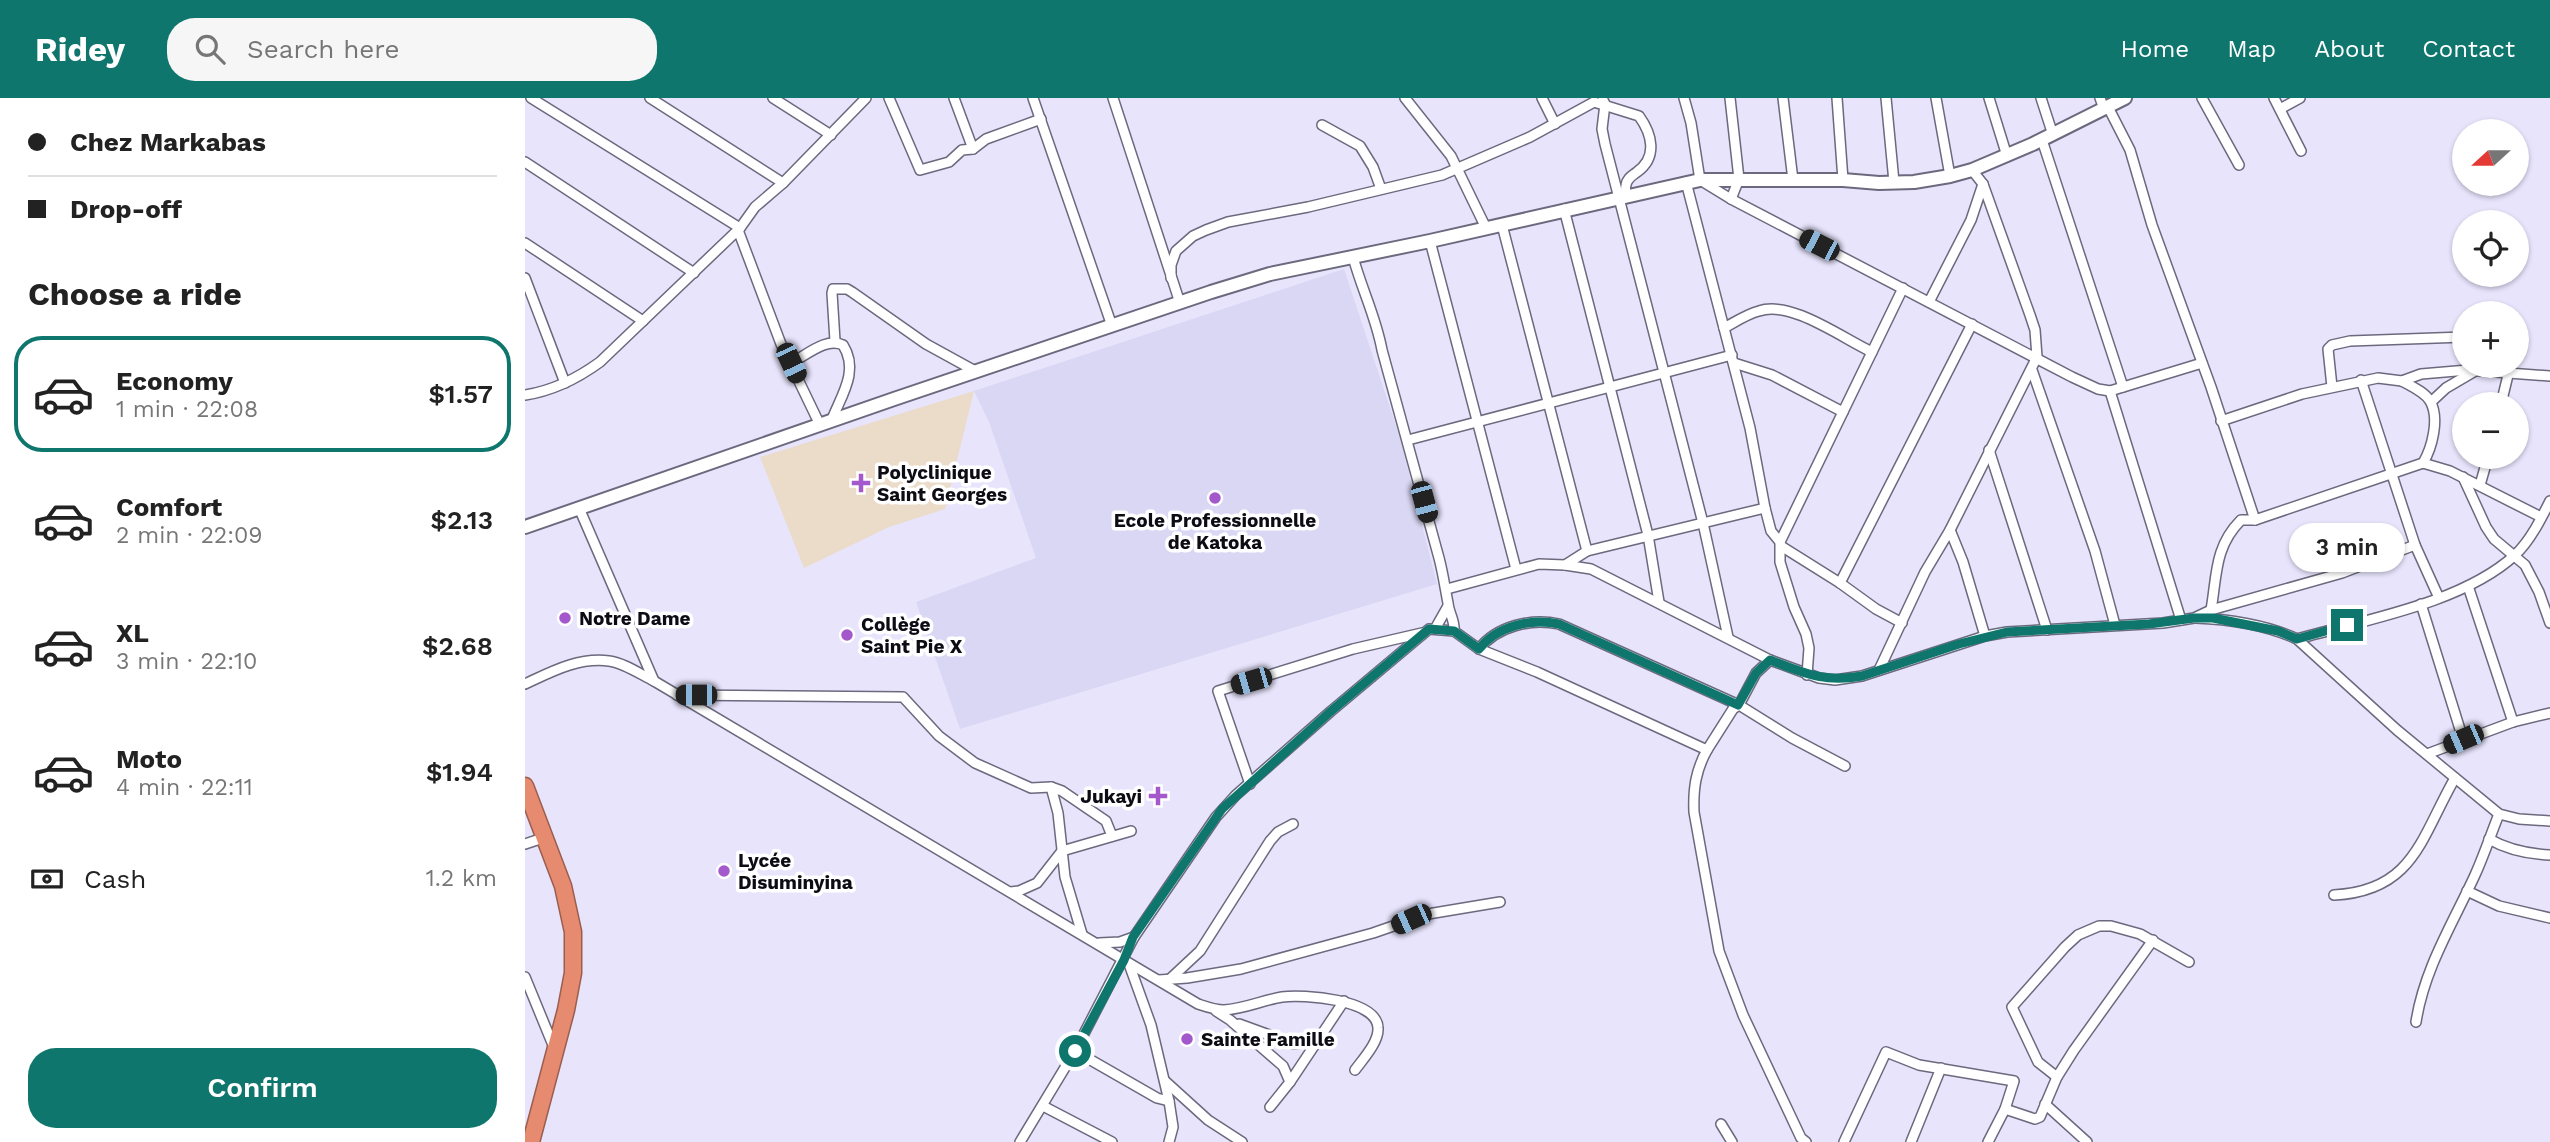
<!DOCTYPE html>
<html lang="en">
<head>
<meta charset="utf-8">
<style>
  body { margin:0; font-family:"Work Sans",sans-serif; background:#f6f6f6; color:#222; height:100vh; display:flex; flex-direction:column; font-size:26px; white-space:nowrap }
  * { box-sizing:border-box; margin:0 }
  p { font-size:23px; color:#767676 }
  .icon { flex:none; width:38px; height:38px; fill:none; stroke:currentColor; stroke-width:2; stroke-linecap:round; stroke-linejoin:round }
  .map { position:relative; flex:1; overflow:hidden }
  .side { display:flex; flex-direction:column; background:#fff; width:525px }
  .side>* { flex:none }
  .banner { display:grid; align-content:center; height:154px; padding:0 28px; background:#fff }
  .needle { width:46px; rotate:249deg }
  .controls { position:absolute; left:1927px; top:21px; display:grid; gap:14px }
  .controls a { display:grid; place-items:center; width:77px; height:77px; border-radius:50%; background:#fff; box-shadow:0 2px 5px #0004; font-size:35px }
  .end { position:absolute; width:32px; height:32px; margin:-16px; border:9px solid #0f766e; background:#fff; box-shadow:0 0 0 4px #fff }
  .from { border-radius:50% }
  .bubble { position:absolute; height:49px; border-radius:24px; background:#fff; box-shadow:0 2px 5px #0004; font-size:23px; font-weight:600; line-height:49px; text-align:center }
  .car { position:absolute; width:21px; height:42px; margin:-21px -10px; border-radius:9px; box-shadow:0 0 5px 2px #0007; background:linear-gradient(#222 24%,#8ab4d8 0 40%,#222 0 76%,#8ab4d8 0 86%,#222 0) }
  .banner b { display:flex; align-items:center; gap:24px; height:66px; font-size:26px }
  .banner b+b { border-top:2px solid #e0e0e0 }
  .banner i { width:18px; height:18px; background:#222 }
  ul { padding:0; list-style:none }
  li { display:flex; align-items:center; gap:21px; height:116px; margin:0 14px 10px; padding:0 14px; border:4px solid transparent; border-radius:28px }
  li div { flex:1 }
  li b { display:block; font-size:26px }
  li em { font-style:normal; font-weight:600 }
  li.on { border-color:#0f766e }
  li>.icon { width:63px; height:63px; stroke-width:1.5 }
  h2 { padding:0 28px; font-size:32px; line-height:84px }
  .pay { display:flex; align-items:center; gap:18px; height:77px; padding:0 28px; font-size:26px }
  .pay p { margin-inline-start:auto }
  .button { display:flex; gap:14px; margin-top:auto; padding:14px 28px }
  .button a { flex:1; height:80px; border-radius:28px; background:#0f766e; color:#fff; font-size:28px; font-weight:600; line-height:80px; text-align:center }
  header { display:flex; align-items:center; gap:42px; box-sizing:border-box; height:98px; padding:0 35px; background:#0f766e; color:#fff }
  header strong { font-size:33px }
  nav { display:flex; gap:38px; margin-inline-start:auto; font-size:24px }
  .search { width:490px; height:63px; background:#f6f6f6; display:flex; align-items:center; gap:18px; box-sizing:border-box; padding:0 24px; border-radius:28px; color:#767676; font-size:26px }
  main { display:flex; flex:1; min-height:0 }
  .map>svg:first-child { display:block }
</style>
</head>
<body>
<header>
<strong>Ridey</strong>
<div class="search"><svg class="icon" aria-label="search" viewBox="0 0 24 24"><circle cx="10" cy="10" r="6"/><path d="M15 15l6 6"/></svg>Search here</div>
<nav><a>Home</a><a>Map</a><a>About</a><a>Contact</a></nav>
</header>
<main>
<section class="side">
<div class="banner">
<b><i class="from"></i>Chez Markabas</b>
<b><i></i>Drop-off</b>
</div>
<h2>Choose a ride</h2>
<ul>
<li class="on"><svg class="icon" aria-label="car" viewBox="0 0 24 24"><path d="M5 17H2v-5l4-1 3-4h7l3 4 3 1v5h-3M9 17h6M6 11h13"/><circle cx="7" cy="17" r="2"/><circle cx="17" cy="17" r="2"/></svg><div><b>Economy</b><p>1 min · 22:08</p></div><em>$1.57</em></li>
<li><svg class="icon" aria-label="car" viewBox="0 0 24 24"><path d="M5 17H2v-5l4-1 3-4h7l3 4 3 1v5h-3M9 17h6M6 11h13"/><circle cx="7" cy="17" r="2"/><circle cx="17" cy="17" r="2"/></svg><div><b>Comfort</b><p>2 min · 22:09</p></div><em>$2.13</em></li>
<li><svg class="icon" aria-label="car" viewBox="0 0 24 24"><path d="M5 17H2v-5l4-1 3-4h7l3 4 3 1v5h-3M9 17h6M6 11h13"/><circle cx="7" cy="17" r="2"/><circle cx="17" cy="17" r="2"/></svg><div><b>XL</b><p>3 min · 22:10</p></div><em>$2.68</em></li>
<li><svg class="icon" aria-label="car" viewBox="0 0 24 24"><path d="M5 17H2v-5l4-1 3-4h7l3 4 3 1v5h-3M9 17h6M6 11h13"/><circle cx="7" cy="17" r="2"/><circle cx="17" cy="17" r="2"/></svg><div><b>Moto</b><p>4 min · 22:11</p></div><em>$1.94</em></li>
</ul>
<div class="pay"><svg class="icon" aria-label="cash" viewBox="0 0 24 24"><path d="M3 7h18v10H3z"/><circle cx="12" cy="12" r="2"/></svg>Cash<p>1.2 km</p></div>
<div class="button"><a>Confirm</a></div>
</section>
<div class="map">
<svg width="2025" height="1044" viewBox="0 0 2025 1044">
  <rect width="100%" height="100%" fill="#e7e4fc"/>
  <path fill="#dad7f4" d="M819 171 875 340 912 486 435 631 391 504 511 460 464 324 449 293Z"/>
  <path fill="#ebdbc9" d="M449 293 420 411 364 429 279 470 235 359Z"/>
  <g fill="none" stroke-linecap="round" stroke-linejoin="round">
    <g stroke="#6b697d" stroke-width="12">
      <g id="street">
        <path d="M6 0 215 130"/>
        <path d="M125 0 258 85"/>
        <path d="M248 0 306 37"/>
        <path d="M364 0 395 72 424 64 437 52 448 51 461 41 516 21"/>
        <path d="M429 0 448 51"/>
        <path d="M508 0 587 228"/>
        <path d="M588 0 655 205"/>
        <path d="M880 0 926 58 961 130"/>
        <path d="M1017 0 1030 26"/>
        <path d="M1159 0 1166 25 1175 82 1206 101 1547 279 1573 291 1585 293 1677 265"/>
        <path d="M1205 0 1214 81 1206 101"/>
        <path d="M1258 0 1268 82"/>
        <path d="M1312 0 1318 82"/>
        <path d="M1361 0 1369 84"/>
        <path d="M1411 0 1425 78"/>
        <path d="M1464 0 1482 58"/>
        <path d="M1516 0 1528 37"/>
        <path d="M1575 0 1579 11"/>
        <path d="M1677 0 1714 67"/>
        <path d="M1749 0 1776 53"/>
        <path d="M1078 2 1080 6 1077 31 1080 46 1178 425 1203 539"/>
        <path d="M1583 9 1605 52 1627 127 1686 289 1730 422"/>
        <path d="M1755 11 1775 0"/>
        <path d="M797 27 835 48 848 69 856 91"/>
        <path d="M1517 42 1598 289"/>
        <path d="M0 64 169 175"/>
        <path d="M1161 84 1225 330 1240 410 1246 433 1255 444V464L1269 509 1281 536 1284 550 1282 577"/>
        <path d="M1039 111 1123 437 1134 504"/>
        <path d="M977 127 1062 453"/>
        <path d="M213 132 256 246 295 327"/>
        <path d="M905 143 991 471"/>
        <path d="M0 145 118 223"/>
        <path d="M828 159C837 192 851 219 857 252L914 460C918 475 920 490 923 505 924 516 930 522 929 533"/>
        <path d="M0 180 40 285"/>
        <path d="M646 180V167L651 153 668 138 681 132 703 124 783 109 917 77 1005 39 1069 4 1114 18C1127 36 1133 59 1112 74 1107 78 1102 80 1101 87 1100 89 1101 96 1101 98"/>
        <path d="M1404 204 1446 122 1458 86"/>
        <path d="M1199 230C1210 224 1222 216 1234 213 1266 202 1317 240 1347 254"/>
        <path d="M310 243 307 195 308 191H322L327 194 401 246 452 274"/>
        <path d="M266 265C282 257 301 239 318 247 335 274 315 299 306 324"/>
        <path d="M1209 265 1247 277 1318 314"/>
        <path d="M1507 272 1570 453 1590 527"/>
        <path d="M1836 282 1890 447 1914 500"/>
        <path d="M1807 289 1803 251 1807 247 1825 243 1939 239"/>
        <path d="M1585 293 1656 522"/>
        <path d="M0 297C27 293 53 280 75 264L215 130 230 109 258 85 341 0"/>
        <path d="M1906 304 1921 290 1950 273"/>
        <path d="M1976 306 1984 273"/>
        <path d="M1696 323 1777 296 1853 280 1877 283 1896 276 1943 272 2025 278"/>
        <path d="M883 342 1207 257"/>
        <path d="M1464 352 1522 532"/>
        <path d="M1898 365 1925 373 2016 419"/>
        <path d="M1938 379 1961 429 1969 441 2000 467 2014 494 2025 525"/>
        <path d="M1955 387 1963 359"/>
        <path d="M54 410 129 583"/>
        <path d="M1425 432 1438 464 1460 538"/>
        <path d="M1255 444 1378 190"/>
        <path d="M1256 448 1315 485 1351 511 1377 525"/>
        <path d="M1040 467 1066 471 1245 562 1294 580 1310 582 1337 578 1460 538 1482 534 1638 525 1669 520 1686 512 1817 475 1890 447"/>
        <path d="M1315 485 1447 226"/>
        <path d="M1943 488 1988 624"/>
        <path d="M922 491 1014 466 1040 467 1062 453 1240 410"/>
        <path d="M1896 506 1938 641"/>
        <path d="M1686 512C1692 478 1689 449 1716 422H1730L1898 365C1907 350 1915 320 1905 303 1900 294 1886 288 1877 283"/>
        <path d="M1671 520C1703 521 1742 527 1772 541L1872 632 1974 716 1994 721 2025 723"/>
        <path d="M910 531 923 508"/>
        <path d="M1772 541C1839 522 1938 505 1990 457 2005 443 2016 421 2025 403"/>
        <path d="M954 551C972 528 1006 520 1034 526L1214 607 1267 640 1320 668"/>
        <path d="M1354 572 1400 474 1425 432 1512 259 1510 232 1505 217 1458 86 1447 72"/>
        <path d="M0 586C26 574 53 559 84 563 99 565 115 576 129 583L673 906C682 909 690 912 699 912 719 911 738 902 757 899 778 896 852 901 853 930 854 944 838 961 830 972"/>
        <path d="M152 597 378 599 414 638 450 665 506 690 526 689 537 693 581 723 587 738"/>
        <path d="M1182 652 1208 611 1214 607 1231 575 1245 562"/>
        <path d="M1902 656 1988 624 2025 615"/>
        <path d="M725 686 693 593 828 551 897 535"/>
        <path d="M526 689 533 715 540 779 557 836"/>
        <path d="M1964 741C1983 752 2003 756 2025 757"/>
        <path d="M0 746 21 739"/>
        <path d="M1942 793 1974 808 2025 820"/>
        <path d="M486 794 494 793 512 785 537 753 606 733"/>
        <path d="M1809 797C1889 793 1896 739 1930 680"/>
        <path d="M574 845 595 844 609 839"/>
        <path d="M604 866 626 927 644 1003 648 1029 644 1044"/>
        <path d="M0 879 30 952"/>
        <path d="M645 881 675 853 745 743 753 734 768 726"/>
        <path d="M634 882 662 880 716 871 848 835 903 816 975 804"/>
        <path d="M691 913 705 922 758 968 765 984"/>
        <path d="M1891 924C1899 871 1928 825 1950 777 1959 757 1966 736 1974 716"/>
        <path d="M714 926 769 946 792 942"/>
        <path d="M550 953 632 1000 644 1003"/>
        <path d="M1532 979 1513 964 1487 909 1540 849 1553 837 1574 828H1586L1615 836 1664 864"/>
        <path d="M640 983 683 1022 717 1044"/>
        <path d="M1520 1006 1562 1044"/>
        <path d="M518 1008 587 1044"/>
        <path d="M745 1009 765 984 819 903"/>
        <path d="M1480 1011 1510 1021 1515 1019 1532 979 1549 952 1628 842"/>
        <path d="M1196 1026 1207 1044"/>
        <path d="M495 1044 550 953 609 839 691 719 711 697 805 614 904 531 929 533 954 551 1012 574 1182 652C1171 672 1168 690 1169 714L1194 853 1218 917 1276 1040 1281 1044"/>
        <path d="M1319 1044 1361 954 1394 967 1489 983 1480 1011 1463 1044"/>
        <path d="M1386 1044 1416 970"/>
      </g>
    </g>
    <g stroke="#6b697d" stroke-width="16">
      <path id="secondary" d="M0 429 369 301 686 194 745 176 905 143 1175 82H1318L1354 85 1389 84 1425 78 1447 72 1508 46 1600 0"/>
    </g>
    <g stroke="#9a5e4f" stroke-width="19">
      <path id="highway" d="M0 688 38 788 48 834V875L41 912 6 1044"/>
    </g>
    <use href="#street" stroke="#fff" stroke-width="9"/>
    <use href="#secondary" stroke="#fff" stroke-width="12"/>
    <use href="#highway" stroke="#e68b70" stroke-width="16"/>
  </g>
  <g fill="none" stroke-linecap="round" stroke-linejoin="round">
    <path stroke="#0f766e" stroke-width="9" d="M550 953 599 862 608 839 697 711 805 614 904 531 929 533 954 551C972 528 1006 520 1034 526L1213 607 1231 575 1245 562C1279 575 1299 585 1337 578L1434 546 1482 534 1624 526 1669 520H1688L1753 533 1772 541 1822 527"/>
  </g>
  <g fill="#a359cc" stroke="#fff" stroke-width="2.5">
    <path d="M332.5 374.5h7v7h7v7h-7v7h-7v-7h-7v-7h7z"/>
    <circle cx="690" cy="400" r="7"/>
    <circle cx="40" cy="520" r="7"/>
    <circle cx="322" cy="537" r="7"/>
    <path d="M629.5 687.5h7v7h7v7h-7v7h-7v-7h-7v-7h7z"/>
    <circle cx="199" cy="773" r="7"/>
    <circle cx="662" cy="941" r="7"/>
  </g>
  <g text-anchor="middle" stroke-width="7" stroke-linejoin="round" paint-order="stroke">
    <g font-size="19" font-weight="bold" fill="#0d0b13" stroke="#fff" text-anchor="start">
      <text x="352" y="381">Polyclinique<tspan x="352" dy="22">Saint Georges</tspan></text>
      <text x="690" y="429" text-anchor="middle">Ecole Professionnelle<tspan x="690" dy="22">de Katoka</tspan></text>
      <text x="54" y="527">Notre Dame</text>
      <text x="336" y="533">Collège<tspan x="336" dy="22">Saint Pie X</tspan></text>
      <text x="617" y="705" text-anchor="end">Jukayi</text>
      <text x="213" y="769">Lycée<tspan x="213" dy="22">Disuminyina</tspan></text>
      <text x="676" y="948">Sainte Famille</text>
    </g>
  </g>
</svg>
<div class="controls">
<a><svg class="needle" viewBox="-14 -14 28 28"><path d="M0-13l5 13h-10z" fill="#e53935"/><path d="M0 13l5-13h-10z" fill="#767676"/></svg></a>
<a><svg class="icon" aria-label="locate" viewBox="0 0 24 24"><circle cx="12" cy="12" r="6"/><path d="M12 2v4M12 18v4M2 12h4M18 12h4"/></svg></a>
<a>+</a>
<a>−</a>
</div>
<i class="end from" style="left:550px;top:953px"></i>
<i class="end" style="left:1822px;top:527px"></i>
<div class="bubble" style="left:1764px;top:425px;width:116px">3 min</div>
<i class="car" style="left:1294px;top:147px;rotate:297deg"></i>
<i class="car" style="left:266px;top:265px;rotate:155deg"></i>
<i class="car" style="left:899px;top:404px;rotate:165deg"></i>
<i class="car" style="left:726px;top:583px;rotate:254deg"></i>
<i class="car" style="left:171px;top:597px;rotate:270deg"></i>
<i class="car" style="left:1938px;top:641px;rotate:247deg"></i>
<i class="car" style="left:886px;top:821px;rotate:246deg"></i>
</div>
</main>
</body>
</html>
